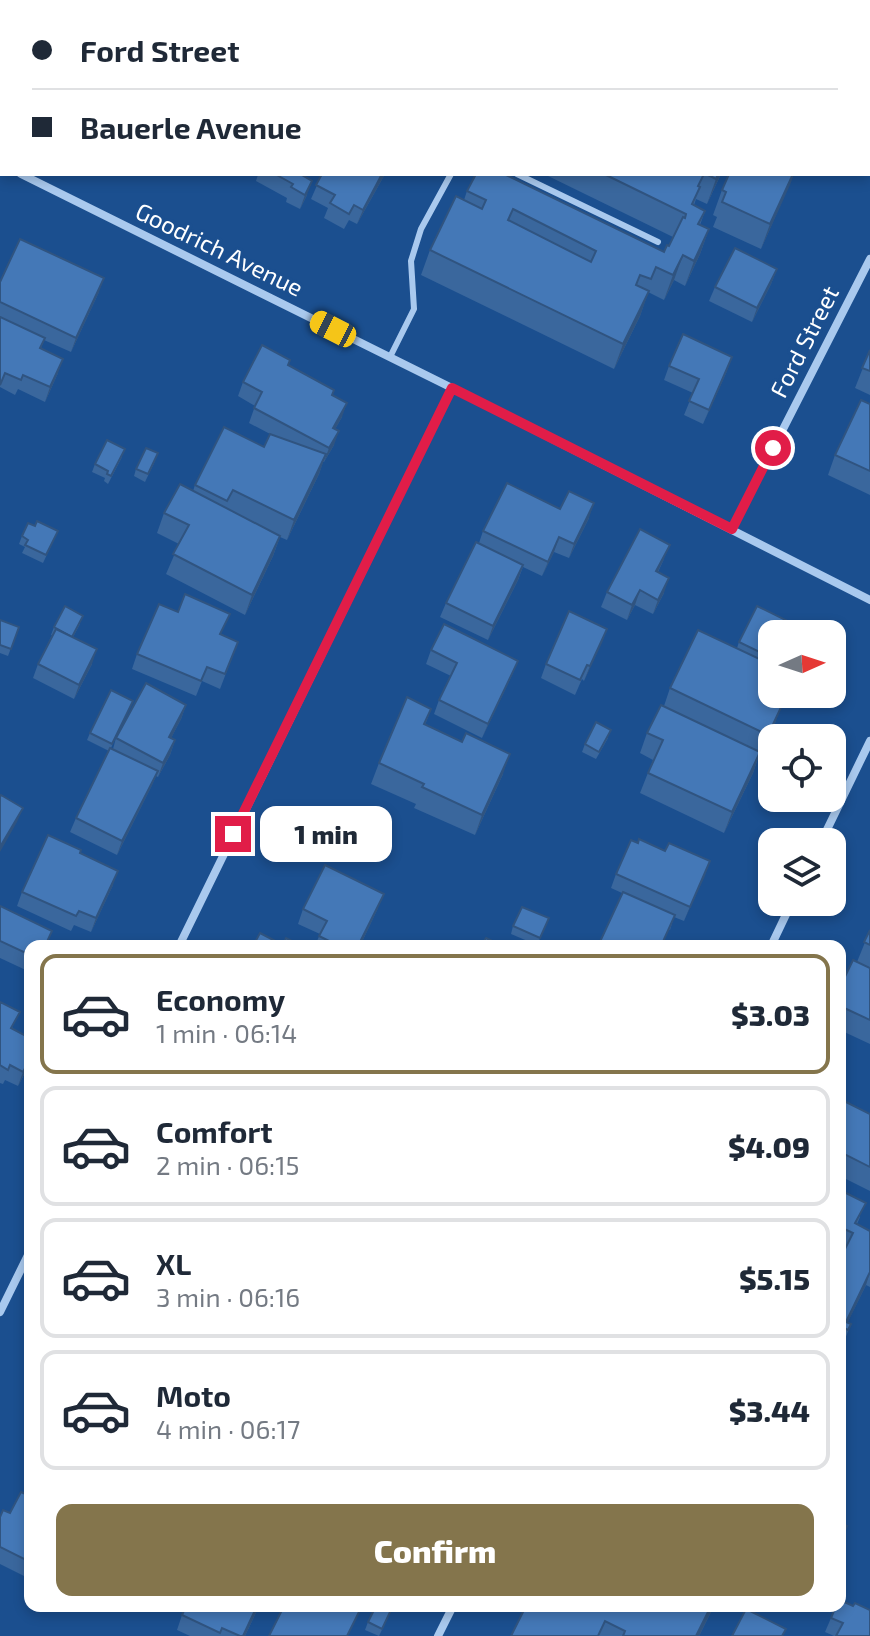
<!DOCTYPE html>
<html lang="en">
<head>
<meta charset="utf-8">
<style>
  body { margin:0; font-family:"Exo 2",sans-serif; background:#f2f2f3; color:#1f2937; height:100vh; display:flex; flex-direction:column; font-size:30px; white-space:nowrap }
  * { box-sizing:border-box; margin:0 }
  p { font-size:26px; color:#747a83 }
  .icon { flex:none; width:44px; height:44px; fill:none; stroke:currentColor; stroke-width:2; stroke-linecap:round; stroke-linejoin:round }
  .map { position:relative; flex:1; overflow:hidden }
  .sheet { position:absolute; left:24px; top:940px; width:822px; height:672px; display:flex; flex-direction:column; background:#fff; border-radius:16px; box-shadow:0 4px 12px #0003 }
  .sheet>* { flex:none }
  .top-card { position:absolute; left:0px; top:0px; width:870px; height:176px; box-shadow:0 4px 12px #0003; display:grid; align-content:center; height:176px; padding:0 32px; background:#fff }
  .needle { width:52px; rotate:87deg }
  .buttons { position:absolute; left:758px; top:620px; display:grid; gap:16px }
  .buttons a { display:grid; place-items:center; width:88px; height:88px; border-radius:16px; background:#fff; box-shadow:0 4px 12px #0003; font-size:40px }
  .end { position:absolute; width:36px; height:36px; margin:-18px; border:10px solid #e11d48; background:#fff; box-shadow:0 0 0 4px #fff }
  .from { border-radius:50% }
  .bubble { position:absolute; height:56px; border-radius:16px; background:#fff; box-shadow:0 4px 12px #0003; font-size:26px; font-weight:800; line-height:56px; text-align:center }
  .car { position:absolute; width:24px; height:48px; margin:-24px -12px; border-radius:10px; box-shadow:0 0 6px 2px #0007; background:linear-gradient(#f5c518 24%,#345 0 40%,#f5c518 0 76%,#345 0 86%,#f5c518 0) }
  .top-card b { display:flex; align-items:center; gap:28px; height:76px; font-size:30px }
  .top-card b+b { border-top:2px solid #e0e1e3 }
  .top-card i { width:20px; height:20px; background:#1f2937 }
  ul { padding:14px 0 0; list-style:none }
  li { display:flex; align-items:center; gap:24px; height:120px; margin:0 16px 12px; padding:0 16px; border:4px solid #e0e1e3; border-radius:16px }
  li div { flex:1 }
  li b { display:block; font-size:30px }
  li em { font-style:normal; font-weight:800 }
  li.on { border-color:#84754c }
  li>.icon { width:72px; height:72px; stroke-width:1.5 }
  .cta { display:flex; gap:16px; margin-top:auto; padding:16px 32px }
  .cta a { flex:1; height:92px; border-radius:16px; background:#84754c; color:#fff; font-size:32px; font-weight:800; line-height:92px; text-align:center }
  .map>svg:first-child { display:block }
</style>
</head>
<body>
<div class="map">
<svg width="870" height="1636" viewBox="0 0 870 1636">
  <rect width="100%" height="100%" fill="#1b4f8f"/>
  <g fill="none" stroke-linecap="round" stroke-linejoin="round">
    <g stroke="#a9c9ee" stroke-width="6">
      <path d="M824 0 828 2"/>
      <path d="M536 2 537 0"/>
      <path d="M868 21H870"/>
      <path d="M517 174 658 242"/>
      <path d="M390 357 414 309 411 261 421 229 451 174"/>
    </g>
    <g stroke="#a9c9ee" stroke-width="8">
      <path d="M0 163 2 164"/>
      <path d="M21 174 452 388 870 600"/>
      <path d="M732 529 870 259"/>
      <path d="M821 842 870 741"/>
      <path d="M179 946 452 388"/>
      <path d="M771 946 792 902"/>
      <path d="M0 1312 30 1251"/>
      <path d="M438 1636 453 1606"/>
    </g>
    <g stroke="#d6e6fa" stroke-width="16">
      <path d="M41 2 42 0"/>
      <path d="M0 82 2 79"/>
    </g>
  </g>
  <g fill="#3a679d">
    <path d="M319 0H353L352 2H323Z"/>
    <path d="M256 174H300L307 195 300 209 286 202 287 198 256 181 258 175Z"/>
    <path d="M322 174H385L357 224 349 220 344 229 324 218 328 208 311 199Z"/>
    <path d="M544 174H721L707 204 696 199 694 205 705 211 700 225 709 229 700 254 685 286 674 280 664 300 648 292 640 316 614 369 421 275 430 250 464 200 467 191 664 252 669 246 673 237Z"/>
    <path d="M736 174H794L761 249 713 227 717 217 713 215 722 190Z"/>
    <path d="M777 269 771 284 752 322 709 301 715 287Z"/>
    <path d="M0 282 99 292 71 352 44 340 41 348 58 373 45 402 18 389 15 395 0 387Z"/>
    <path d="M870 350V395L855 388Z"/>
    <path d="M290 360 288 366 334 390 332 395 342 417 335 429 334 445 324 462H323L319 474 287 540 280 537 273 556 245 615 166 574 179 544 157 533 164 513 193 491 195 485 264 447 272 435 249 423 255 406 238 396 243 382Z"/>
    <path d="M669 366 727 371 703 424 684 415 693 393 664 380Z"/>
    <path d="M870 404V495L828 475 835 455Z"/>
    <path d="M122 457 108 484 104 481 105 478 92 472 95 464Z"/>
    <path d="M155 461 145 482 134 476 136 469Z"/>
    <path d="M560 509 589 518 569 558 554 552 542 576 523 567 518 580 488 640 440 617 446 603 479 543 483 531Z"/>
    <path d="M35 526 58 531 43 563 22 553 25 547 19 544 22 536Z"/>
    <path d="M664 559 658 572 664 593 653 614 635 605 627 620 601 607 607 592Z"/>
    <path d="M0 620 19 627 8 656 0 653Z"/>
    <path d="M80 624 73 637 92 664 74 699 33 678 38 664 52 635H51L54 627Z"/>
    <path d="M607 629 584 681 582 679 575 695 541 678 546 664Z"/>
    <path d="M772 634V695L776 721 760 755H759L753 773 724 833 640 793 653 760 640 753 647 733 664 706 670 688 737 648 739 642Z"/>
    <path d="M221 635 238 642 220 689 202 681 196 696 132 669 137 654Z"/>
    <path d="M431 650 518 661 512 675 482 738 434 714 439 700 451 676 426 664Z"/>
    <path d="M133 701 111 748 113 749 116 738 186 705 181 719 171 738 175 740 170 755 158 777 156 776 152 785 117 855 70 832 76 818 109 751 87 740 90 733Z"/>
    <path d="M431 709 425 725 503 774 475 835 414 808 416 804 371 784 379 763Z"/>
    <path d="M608 738 596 759 582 752 585 744Z"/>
    <path d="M638 843 665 851 710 861 684 921 674 917 670 930 622 893 611 888 616 874Z"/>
    <path d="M80 853 113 885 91 932 74 925 71 931 17 906 22 892Z"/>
    <path d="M0 906 30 946V972L0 958Z"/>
    <path d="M378 908 360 946H315L320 934 298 924 303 909Z"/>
    <path d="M549 918 537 945 511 934 513 926Z"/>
    <path d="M870 930V1044L840 1030V987L857 962Z"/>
    <path d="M0 1002 30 1063 18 1086 5 1080 3 1084 0 1083Z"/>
    <path d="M840 1099 870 1114V1191L840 1176Z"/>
    <path d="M840 1190 860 1217 857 1224 870 1231V1287L866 1285 847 1323 851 1324 843 1344 840 1343V1259L846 1247 840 1244Z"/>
    <path d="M30 1475V1579L0 1564V1517L10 1513 24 1493Z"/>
    <path d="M130 1606H146L143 1612Z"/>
    <path d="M259 1606 245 1636H190L177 1630 182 1615Z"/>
    <path d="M714 1606 699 1636H511Z"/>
    <path d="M853 1606 870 1636H834L825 1632 831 1618Z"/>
    <path d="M388 1617 379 1636 365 1630 368 1622Z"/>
  </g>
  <g fill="#305480">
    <path d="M382 174H385L357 224 363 210Z"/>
    <path d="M718 174H721L707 204 716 179Z"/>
    <path d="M793 174H794L790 185 761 249 770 224Z"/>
    <path d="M312 181 307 195 300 209 305 195Z"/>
    <path d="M709 229 700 254 685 286 694 261Z"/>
    <path d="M683 255 674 280 664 300 673 275Z"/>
    <path d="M777 269 771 284 752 322 757 308Z"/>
    <path d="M104 278 99 292 71 352 76 338Z"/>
    <path d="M649 291 640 316 614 369 623 344Z"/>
    <path d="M732 357 727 371 703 424 709 410Z"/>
    <path d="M63 359 58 373 45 402 50 387Z"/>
    <path d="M347 403 342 417 328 442 333 428Z"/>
    <path d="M339 431 334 445 324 462 329 448Z"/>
    <path d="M326 454 319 474 287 540 294 520Z"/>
    <path d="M594 503 589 518 569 558 574 544Z"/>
    <path d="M280 536 273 556 245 615 252 595Z"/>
    <path d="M559 537 554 552 542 576 548 562Z"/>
    <path d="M670 545 664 559 651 585 656 571Z"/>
    <path d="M523 565 518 580 488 640 493 626Z"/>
    <path d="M669 578 664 593 653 614 658 600Z"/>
    <path d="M640 590 635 605 627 620 632 605Z"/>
    <path d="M607 629 602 643 584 681 590 666Z"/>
    <path d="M97 649 92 664 74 699 79 685Z"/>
    <path d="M518 661 512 675 482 738 488 724Z"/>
    <path d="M772 688V694L766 708 764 691Z"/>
    <path d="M784 701 776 721 760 755 768 735Z"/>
    <path d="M186 705 181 719 164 752 169 737Z"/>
    <path d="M175 740 170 755 158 777 163 763Z"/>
    <path d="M760 752 753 773 724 833 732 812Z"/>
    <path d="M510 754 503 774 475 835 482 815Z"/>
    <path d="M158 771 152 785 117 855 122 841Z"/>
    <path d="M23 808 17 822 0 852V847Z"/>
    <path d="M710 861 705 876 684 921 690 907Z"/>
    <path d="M118 871 113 885 91 932 96 918Z"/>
    <path d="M384 894 378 908 360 946H358Z"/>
    <path d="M30 1059V1063L18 1086 23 1072Z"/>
    <path d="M870 1272 866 1285 845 1328H844Z"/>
    <path d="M257 1606H259L245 1636H243Z"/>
    <path d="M711 1606H714L699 1636H696Z"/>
  </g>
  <g fill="#4478b7" stroke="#305480" stroke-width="2" fill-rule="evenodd">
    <path d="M155 0H210L209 2H154Z"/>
    <path d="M573 0H803L808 2H577Z"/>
    <path d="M275 174H300L312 181 305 195 291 187 293 184Z"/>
    <path d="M322 174H382L363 210 354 205 349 214 330 203 335 195 316 185Z"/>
    <path d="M476 174H504L664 252 667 245 669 246 683 217 685 218 686 214 604 174H704L698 186 700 187 692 204 705 211 698 224 709 229 694 261 683 255 673 275 656 267 651 279 640 275 636 285 649 291 623 344 430 250 456 196 482 209 486 200 467 191ZM513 209 596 251 591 262 508 220Z"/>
    <path d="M706 174H718L716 179Z"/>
    <path d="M729 174 735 175 736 174H793L770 224 722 202 726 192 722 190Z"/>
    <path d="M20 239 104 278 76 338 0 302V282Z"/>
    <path d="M735 248 777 269 757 308 715 287Z"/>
    <path d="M0 317 45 338 40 348 63 359 50 387 23 375 21 380 5 373 0 385Z"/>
    <path d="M683 334 732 357 709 410 689 401 699 379 669 366Z"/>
    <path d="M262 345 290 360 288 365 334 390 332 395 347 403 333 428 339 431 329 448 254 408 262 392 243 382Z"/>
    <path d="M870 350V371L862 368Z"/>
    <path d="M861 400 870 404V471L835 455Z"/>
    <path d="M224 427 264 447 270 434 326 454 294 520 233 490 227 501 195 485Z"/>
    <path d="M107 440 125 449 111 476 107 474 108 471 95 464Z"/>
    <path d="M146 448 158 453 148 474 136 469Z"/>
    <path d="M507 483 560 509 569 491 594 503 574 544 559 537 548 562 483 531Z"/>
    <path d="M180 484 280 536 252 595 173 554 189 525 164 513Z"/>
    <path d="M37 521 58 531 46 555 25 545 28 540 22 536 28 523 35 526Z"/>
    <path d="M640 529 670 545 656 571 669 578 658 600 640 590 632 605 607 592Z"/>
    <path d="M476 542 523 565 493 626 446 603Z"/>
    <path d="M185 594 230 614 220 634 238 642 225 674 207 667 201 681 137 654 159 604 178 612Z"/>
    <path d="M65 606 83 616 72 637 54 627Z"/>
    <path d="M757 606 810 632V634H772V658L739 642Z"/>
    <path d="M569 611 607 629 590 666 587 665 580 680 546 664Z"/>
    <path d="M0 620 19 627 11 649 0 645Z"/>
    <path d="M444 624 518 661 488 724 439 700 457 663 431 650Z"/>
    <path d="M56 629 97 649 79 685 38 664Z"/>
    <path d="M698 630 772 665V688L764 691 784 701 768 735 670 688Z"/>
    <path d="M146 683 186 705 169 737 175 740 163 763 116 738Z"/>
    <path d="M111 690 133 701 112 744 90 733Z"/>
    <path d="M407 697 431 709 424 724 462 742 466 733 510 754 482 815 422 787 424 784 379 763Z"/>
    <path d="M661 705 760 752 732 812 648 773 663 740 647 733Z"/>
    <path d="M596 722 611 730 599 752 585 744Z"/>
    <path d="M110 748 158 771 122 841 76 818Z"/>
    <path d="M1 795 23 808 0 847V797Z"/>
    <path d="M48 835 81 850 80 853 118 871 96 918 79 911 76 916 22 892Z"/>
    <path d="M639 839 665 851 669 843 710 861 690 907 616 874 631 840 638 843Z"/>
    <path d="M325 865 384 894 358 946H339L319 936 327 921 303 909Z"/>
    <path d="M623 892 675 915 661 946H598Z"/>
    <path d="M0 906 52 931 45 946H30V955L0 941Z"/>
    <path d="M522 907 549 918 540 938 513 926Z"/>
    <path d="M870 930V945L864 942Z"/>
    <path d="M260 933 283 945 286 938 302 946H253Z"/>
    <path d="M486 938 502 946H481Z"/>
    <path d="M853 960 870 968V1020L840 1006V987Z"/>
    <path d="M0 1002 20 1012 11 1028 30 1038V1059L23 1072 10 1065 8 1070 0 1065Z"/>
    <path d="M840 1099 870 1114V1167L840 1152Z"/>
    <path d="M840 1190 866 1203 855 1223 870 1231V1272L846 1322 851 1324 848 1330 843 1327 840 1332V1259L853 1233 840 1227Z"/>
    <path d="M21 1492 30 1496V1562L0 1547V1517L3 1510 10 1513Z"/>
    <path d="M840 1523 847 1526 840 1541Z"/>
    <path d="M840 1600 853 1606 855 1603 870 1610V1636H836L843 1623 831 1618 836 1606H840Z"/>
    <path d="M186 1606H257L243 1636H240L222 1628 220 1633 182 1615Z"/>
    <path d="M284 1606H351L360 1610 347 1636H269Z"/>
    <path d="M376 1606H384L391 1610 382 1629 368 1622Z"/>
    <path d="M526 1606H711L696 1636H623L625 1631 605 1621 598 1636H511Z"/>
    <path d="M746 1609 786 1629 782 1636H732Z"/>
  </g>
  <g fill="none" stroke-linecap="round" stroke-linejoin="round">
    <path stroke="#e11d48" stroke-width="10" d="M233 834 452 388 732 529 773 448"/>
  </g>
  <g text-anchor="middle" stroke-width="6" stroke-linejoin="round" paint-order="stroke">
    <g font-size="24" fill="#fff" stroke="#1b4f8f">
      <text transform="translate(219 250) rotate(26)" y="8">Goodrich Avenue</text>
      <text transform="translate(805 342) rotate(-63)" y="8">Ford Street</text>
    </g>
  </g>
</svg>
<div class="buttons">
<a><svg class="needle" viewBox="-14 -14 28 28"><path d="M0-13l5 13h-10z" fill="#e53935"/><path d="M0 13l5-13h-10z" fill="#747a83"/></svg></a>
<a><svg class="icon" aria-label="locate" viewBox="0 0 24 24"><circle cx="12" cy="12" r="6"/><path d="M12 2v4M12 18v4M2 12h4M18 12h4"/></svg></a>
<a><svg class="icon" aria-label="layers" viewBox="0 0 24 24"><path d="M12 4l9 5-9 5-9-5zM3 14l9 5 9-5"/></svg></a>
</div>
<i class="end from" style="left:773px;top:448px"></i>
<i class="end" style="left:233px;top:834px"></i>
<div class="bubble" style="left:260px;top:806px;width:132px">1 min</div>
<i class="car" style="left:333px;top:329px;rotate:297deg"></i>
<div class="top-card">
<b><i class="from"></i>Ford Street</b>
<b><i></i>Bauerle Avenue</b>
</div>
<section class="sheet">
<ul>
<li class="on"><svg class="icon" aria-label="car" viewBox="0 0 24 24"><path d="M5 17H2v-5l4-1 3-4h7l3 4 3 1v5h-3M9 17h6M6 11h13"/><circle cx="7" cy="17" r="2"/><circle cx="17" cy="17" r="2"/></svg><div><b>Economy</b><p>1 min · 06:14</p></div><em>$3.03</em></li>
<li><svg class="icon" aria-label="car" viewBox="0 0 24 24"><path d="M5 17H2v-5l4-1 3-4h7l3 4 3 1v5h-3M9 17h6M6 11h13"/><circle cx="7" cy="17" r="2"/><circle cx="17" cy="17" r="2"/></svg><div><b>Comfort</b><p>2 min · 06:15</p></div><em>$4.09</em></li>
<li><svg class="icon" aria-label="car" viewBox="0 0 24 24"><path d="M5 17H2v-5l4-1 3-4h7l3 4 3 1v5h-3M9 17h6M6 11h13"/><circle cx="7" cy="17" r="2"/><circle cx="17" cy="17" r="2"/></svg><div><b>XL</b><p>3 min · 06:16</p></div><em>$5.15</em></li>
<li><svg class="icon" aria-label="car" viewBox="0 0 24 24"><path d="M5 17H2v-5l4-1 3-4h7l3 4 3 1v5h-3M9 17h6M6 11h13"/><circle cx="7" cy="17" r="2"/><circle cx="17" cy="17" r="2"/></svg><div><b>Moto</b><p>4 min · 06:17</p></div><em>$3.44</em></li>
</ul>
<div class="cta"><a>Confirm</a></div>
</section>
</div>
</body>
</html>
